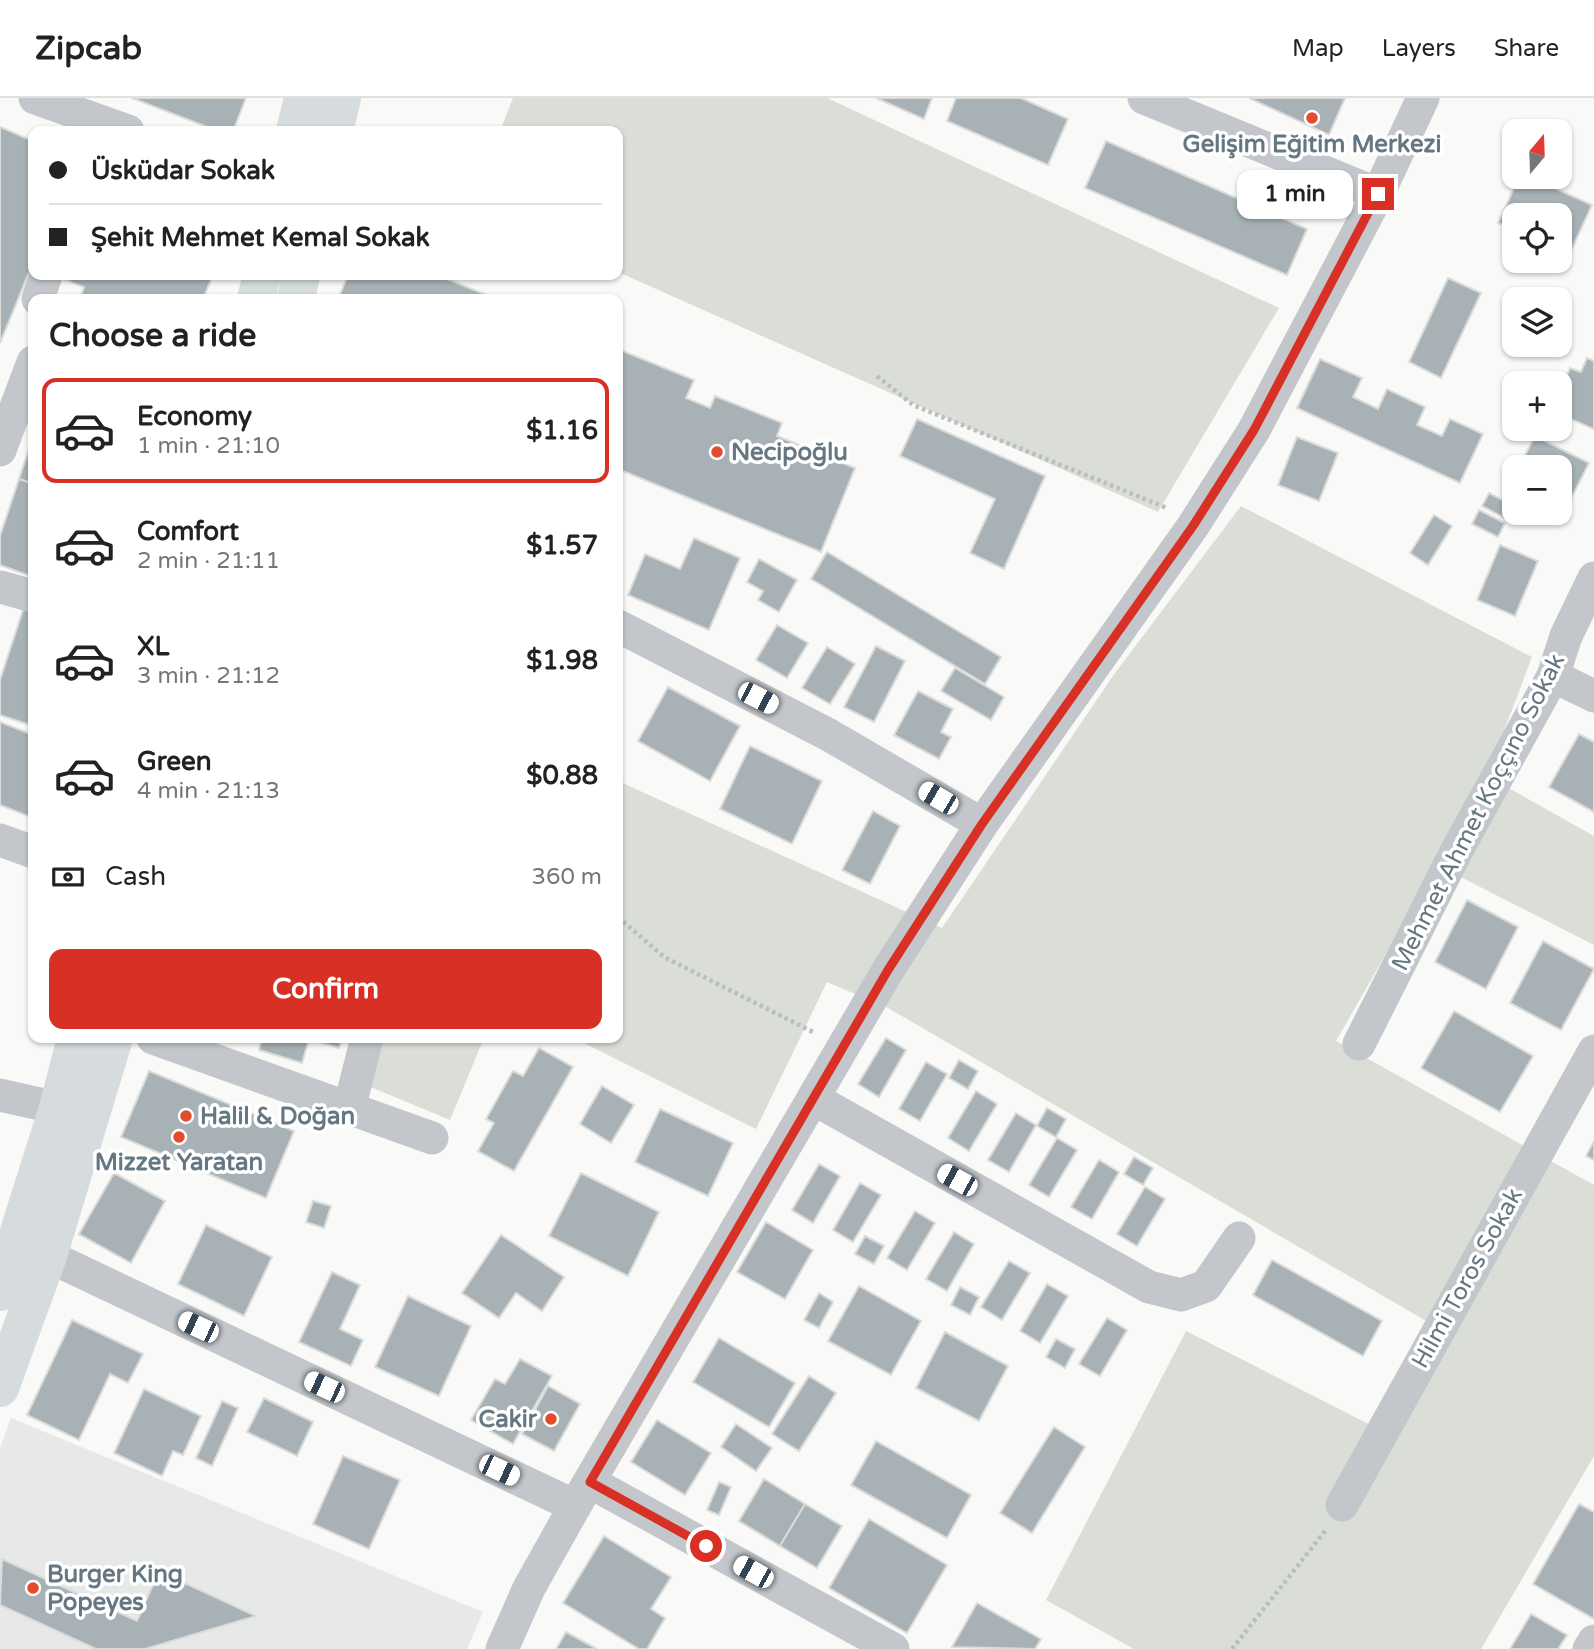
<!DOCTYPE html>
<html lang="en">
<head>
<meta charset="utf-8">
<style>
  body { margin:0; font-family:"Varela Round",sans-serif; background:#f2f2f2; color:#222; height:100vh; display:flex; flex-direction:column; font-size:26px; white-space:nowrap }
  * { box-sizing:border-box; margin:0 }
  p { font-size:23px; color:#767676 }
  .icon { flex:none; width:38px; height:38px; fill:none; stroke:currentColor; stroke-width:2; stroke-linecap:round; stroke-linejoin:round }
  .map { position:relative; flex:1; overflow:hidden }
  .panel { position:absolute; left:28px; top:196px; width:595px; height:749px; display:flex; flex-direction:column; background:#fff; border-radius:14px; box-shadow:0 2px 5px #0004 }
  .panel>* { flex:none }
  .hud { position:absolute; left:28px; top:28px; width:595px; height:154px; border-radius:14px; box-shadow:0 2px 5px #0004; display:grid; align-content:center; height:154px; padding:0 21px; background:#fff }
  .needle { width:46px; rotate:19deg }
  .controls { position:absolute; left:1502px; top:21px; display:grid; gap:14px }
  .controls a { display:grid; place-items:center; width:70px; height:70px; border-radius:14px; background:#fff; box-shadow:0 2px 5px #0004; font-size:35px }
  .end { position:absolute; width:32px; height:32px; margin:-16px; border:9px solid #d93025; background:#fff; box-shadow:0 0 0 4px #fff }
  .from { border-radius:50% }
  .bubble { position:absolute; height:49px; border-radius:14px; background:#fff; box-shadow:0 2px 5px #0004; font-size:23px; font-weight:800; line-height:49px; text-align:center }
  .car { position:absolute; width:21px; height:42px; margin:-21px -10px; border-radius:9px; box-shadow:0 0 5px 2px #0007; background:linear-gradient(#fff 24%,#345 0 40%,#fff 0 76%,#345 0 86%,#fff 0) }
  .hud b { display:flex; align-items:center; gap:24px; height:66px; font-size:26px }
  .hud b+b { border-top:2px solid #e0e0e0 }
  .hud i { width:18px; height:18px; background:#222 }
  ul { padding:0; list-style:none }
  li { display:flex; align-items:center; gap:21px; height:105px; margin:0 14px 10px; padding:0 7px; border:4px solid transparent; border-radius:14px }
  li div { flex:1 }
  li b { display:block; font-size:26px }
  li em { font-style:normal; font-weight:800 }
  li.on { border-color:#d93025 }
  li>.icon { width:63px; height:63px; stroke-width:1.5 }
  h2 { padding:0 21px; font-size:32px; line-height:84px }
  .pay { display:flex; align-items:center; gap:18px; height:77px; padding:0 21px; font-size:26px }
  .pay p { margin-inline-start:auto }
  .button { display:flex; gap:14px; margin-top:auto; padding:14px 21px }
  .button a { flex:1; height:80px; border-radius:14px; background:#d93025; color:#fff; font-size:28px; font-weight:800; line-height:80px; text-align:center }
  header { display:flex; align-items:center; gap:42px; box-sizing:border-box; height:98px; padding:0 35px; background:#fff; border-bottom:2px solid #e0e0e0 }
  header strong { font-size:33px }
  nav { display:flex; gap:38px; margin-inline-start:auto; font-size:24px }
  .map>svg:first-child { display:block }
</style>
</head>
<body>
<header>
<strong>Zipcab</strong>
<nav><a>Map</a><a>Layers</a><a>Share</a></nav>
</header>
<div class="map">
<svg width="1594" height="1551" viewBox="0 0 1594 1551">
  <rect width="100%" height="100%" fill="#f9f9f7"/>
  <path fill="#e7e9e8" d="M11 1320 483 1514 467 1551H0V1350Z"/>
  <g fill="#daded6">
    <path d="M513 0H827L1279 210 1158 414 618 174V33H500Z"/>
    <path d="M1241 408 1532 559 1487 678 1594 738V847L1437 767 1336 943 1594 1087V1358L1481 1551H1134L1046 1502 1186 1233 1392 1338 1452 1238 888 910 827 884 756 1031 574 940H618V683L942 830 1115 575Z"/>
    <path d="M381 940H484L450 1022 368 988Z"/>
  </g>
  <g fill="#a7b1b6" stroke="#dbdbd9" stroke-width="2">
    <path d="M132 0H246L233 33H218Z"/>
    <path d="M876 0H932L924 21Z"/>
    <path d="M956 0H1021L1068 21 1048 67 947 23Z"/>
    <path d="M1249 0H1345L1329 37Z"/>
    <path d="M0 29 33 43V165L0 245Z"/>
    <path d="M1106 43 1307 131 1287 177 1085 90Z"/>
    <path d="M1519 79 1547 90 1548 87 1592 107 1569 157 1559 153V117H1514V132L1498 125Z"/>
    <path d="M52 177H213L203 201H80L84 189Z"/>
    <path d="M348 177H437L497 201H338Z"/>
    <path d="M1448 180 1481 195 1441 280 1409 264Z"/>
    <path d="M618 251 694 282 686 300 710 310 715 298 782 325 777 338 855 370 821 454 618 371Z"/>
    <path d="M1587 260 1594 263V331L1559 316V295L1570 270 1581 274Z"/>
    <path d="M1320 261 1362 280 1353 299 1378 311 1387 291 1425 309 1417 327 1442 338 1450 321 1483 336 1460 385 1297 310Z"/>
    <path d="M917 321 1045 378 1004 471 970 455 995 401 900 358Z"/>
    <path d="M1535 338 1589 365 1560 422 1545 415H1559V369H1519Z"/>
    <path d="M33 339V386L19 381Z"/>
    <path d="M1297 339 1338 355 1319 403 1278 387Z"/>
    <path d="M19 381 33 386V479L0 467V438Z"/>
    <path d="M1514 381V399L1506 395Z"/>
    <path d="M1489 395 1514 408V415H1517L1512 424 1482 408Z"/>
    <path d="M1479 412 1505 425 1498 439 1472 426Z"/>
    <path d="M1434 417 1452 428 1428 467 1410 455Z"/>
    <path d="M694 440 740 460 709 532 628 497 645 456 680 471Z"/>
    <path d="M1500 447 1538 463 1515 518 1477 502Z"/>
    <path d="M827 454 1001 559 985 586 811 481Z"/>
    <path d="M759 461 797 482 779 514 758 502 763 493 747 484Z"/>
    <path d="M24 509 33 512V628L0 617V582Z"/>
    <path d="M777 527 808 545 787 580 756 562Z"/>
    <path d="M876 548 905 563 874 624 844 609Z"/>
    <path d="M827 549 855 566 830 606 802 590Z"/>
    <path d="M955 570 1004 599 991 622 941 593Z"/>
    <path d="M668 589 740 628 710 683 638 643Z"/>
    <path d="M918 593 953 611 941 634 951 639 939 661 894 637Z"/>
    <path d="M0 624 33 637V720L0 707Z"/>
    <path d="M1579 636 1594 644V714L1549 689Z"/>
    <path d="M750 648 822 683 792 746 720 711Z"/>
    <path d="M873 713 900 728 870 786 842 772Z"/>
    <path d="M1467 802 1518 829 1486 891 1435 864Z"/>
    <path d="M1543 843 1594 871 1561 932 1510 905Z"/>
    <path d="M1454 913 1533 958 1500 1014 1421 970Z"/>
    <path d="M262 940H342L339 950 309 941 302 965 259 952Z"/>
    <path d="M886 940 906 952 879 999 858 986Z"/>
    <path d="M539 950 573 969 514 1073 478 1053 494 1025 486 1021 513 973 523 978Z"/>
    <path d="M959 962 978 973 968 991 949 980Z"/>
    <path d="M926 964 947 976 920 1023 899 1011Z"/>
    <path d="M149 973 294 1033 266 1100 121 1039Z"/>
    <path d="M602 988 634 1007 611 1045 580 1026Z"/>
    <path d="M976 993 997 1006 969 1053 948 1040Z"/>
    <path d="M1047 1010 1066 1021 1056 1039 1037 1028Z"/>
    <path d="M660 1011 733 1045 708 1098 635 1064Z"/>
    <path d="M1016 1015 1036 1027 1009 1074 988 1062Z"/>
    <path d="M1057 1040 1077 1052 1049 1099 1029 1087Z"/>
    <path d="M1594 1043V1062L1586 1058Z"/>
    <path d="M1134 1059 1153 1070 1143 1087 1124 1076Z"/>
    <path d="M1099 1062 1119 1074 1092 1121 1071 1109Z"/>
    <path d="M819 1066 840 1078 813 1125 792 1112Z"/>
    <path d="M114 1075 165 1103 131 1165 79 1136Z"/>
    <path d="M581 1075 659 1114 628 1178 549 1138Z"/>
    <path d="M860 1085 881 1097 853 1144 833 1132Z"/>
    <path d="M1145 1089 1165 1101 1137 1148 1117 1136Z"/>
    <path d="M313 1103 331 1108 324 1130 306 1124Z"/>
    <path d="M915 1113 935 1125 907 1172 887 1160Z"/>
    <path d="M766 1124 813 1152 785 1201 737 1174Z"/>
    <path d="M206 1127 272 1159 244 1218 178 1186Z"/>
    <path d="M954 1134 974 1146 947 1193 926 1181Z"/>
    <path d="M501 1137 564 1179 542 1213 516 1195 499 1220 462 1195Z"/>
    <path d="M865 1138 884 1148 874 1166 855 1156Z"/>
    <path d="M1272 1162 1382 1223 1363 1258 1253 1197Z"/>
    <path d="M1009 1163 1030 1175 1002 1222 981 1209Z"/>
    <path d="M332 1174 360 1187 340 1231 363 1242 351 1268 299 1244Z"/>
    <path d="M1047 1186 1068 1198 1040 1245 1020 1233Z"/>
    <path d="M859 1188 921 1223 891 1277 828 1243Z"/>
    <path d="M960 1189 979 1199 970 1217 951 1207Z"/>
    <path d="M819 1195 833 1204 819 1230 804 1222Z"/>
    <path d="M408 1198 471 1228 439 1298 375 1269Z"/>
    <path d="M1107 1220 1127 1232 1100 1278 1079 1266Z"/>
    <path d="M72 1222 143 1256 128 1285 110 1276 79 1342 27 1317Z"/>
    <path d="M945 1234 1008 1268 979 1323 916 1290Z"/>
    <path d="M719 1240 795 1285 769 1329 693 1284Z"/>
    <path d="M1056 1241 1075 1251 1065 1270 1046 1259Z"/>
    <path d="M520 1261 552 1278 513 1346 471 1322 495 1281 505 1286Z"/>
    <path d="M809 1278 836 1295 799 1353 772 1336Z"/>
    <path d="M548 1288 580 1306 554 1353 522 1336Z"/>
    <path d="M144 1291 201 1318 183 1357 173 1353 162 1378 114 1355Z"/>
    <path d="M264 1300 313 1324 297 1358 247 1334Z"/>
    <path d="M222 1303 238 1310 212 1368 196 1360Z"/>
    <path d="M657 1322 711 1355 685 1397 631 1364Z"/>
    <path d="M736 1326 772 1350 756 1373 721 1349Z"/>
    <path d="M1054 1329 1085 1349 1032 1435 1000 1415Z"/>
    <path d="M876 1343 971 1397 947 1440 851 1387Z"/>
    <path d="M343 1358 400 1382 369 1451 313 1426Z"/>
    <path d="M764 1381 805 1406 780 1448 739 1423Z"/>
    <path d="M719 1384 731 1389 719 1417 707 1412Z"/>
    <path d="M805 1406 842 1428 817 1470 780 1448Z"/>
    <path d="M1579 1406 1594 1414V1521L1533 1486Z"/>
    <path d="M869 1421 947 1467 907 1535 829 1490Z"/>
    <path d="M604 1438 671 1479 651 1511 665 1520 647 1551H639L563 1505Z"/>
    <path d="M2 1461 137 1523 159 1473 256 1518 145 1551H96L0 1507Z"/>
    <path d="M977 1505 1041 1541 1035 1551 952 1549Z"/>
    <path d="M1531 1516 1567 1537 1558 1551H1510Z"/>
    <path d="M566 1534 597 1551H556Z"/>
  </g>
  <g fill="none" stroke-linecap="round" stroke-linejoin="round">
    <g stroke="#bbbec1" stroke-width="4.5" stroke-dasharray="3.5 3.5" stroke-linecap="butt">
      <path d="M877 278 913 307 1167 410"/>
      <path d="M618 819 664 859 815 935"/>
      <path d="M1232 1551 1325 1433"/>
    </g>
    <g stroke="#c3c7cb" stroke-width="33">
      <path d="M35 0 128 33"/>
      <path d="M1144 0 1378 96"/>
      <path d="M38 201 46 177"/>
      <path d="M0 352 33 264"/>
      <path d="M0 489 33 498"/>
      <path d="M618 528 829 637 982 726"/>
      <path d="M1553 578 1594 598"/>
      <path d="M0 742 33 754"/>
      <path d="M153 940 432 1040"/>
      <path d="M1359 946 1457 752 1553 578 1566 538 1594 480"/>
      <path d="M0 997 58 1010"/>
      <path d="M814 1001 1149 1189 1181 1197 1206 1188 1239 1140"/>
      <path d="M349 1011 367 940"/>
      <path d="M48 1158 575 1408"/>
      <path d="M590 1384 893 1551"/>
      <path d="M1342 1407 1594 953"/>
      <path d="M502 1551 529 1490 575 1408 888 872 982 726 1193 428 1254 332 1378 96 1423 0"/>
      <path d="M1589 1551 1594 1543"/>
    </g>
    <g stroke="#d6dbde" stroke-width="38">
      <path d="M295 33 303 0"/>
      <path d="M334 33 342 0"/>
      <path d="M256 201 262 177"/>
      <path d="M296 201 301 177"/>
      <path d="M0 1194 58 1010 76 940"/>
      <path d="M0 1290 48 1158 114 940"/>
    </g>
  </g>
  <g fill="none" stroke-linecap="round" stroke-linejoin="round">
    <path stroke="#d93025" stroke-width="9" d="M706 1448 590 1384 888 872 982 726 1193 428 1254 332 1378 96"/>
  </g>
  <g fill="#e34b2d" stroke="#fff" stroke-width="2.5">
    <circle cx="1312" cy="20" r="7"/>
    <circle cx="717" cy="354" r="7"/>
    <circle cx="186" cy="1018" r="7"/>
    <circle cx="179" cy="1039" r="7"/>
    <circle cx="551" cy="1321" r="7"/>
    <circle cx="33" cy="1490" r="7"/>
  </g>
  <g text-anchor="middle" stroke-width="7" stroke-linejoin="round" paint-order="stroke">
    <g font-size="24" font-weight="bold" fill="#657782" stroke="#fff" text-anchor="start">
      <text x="1312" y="54" text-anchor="middle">Gelişim Eğitim Merkezi</text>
      <text x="731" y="362">Necipoğlu</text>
      <text x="200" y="1026">Halil &amp; Doğan</text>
      <text x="179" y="1072" text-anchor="middle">Mizzet Yaratan</text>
      <text x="537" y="1329" text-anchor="end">Cakir</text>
      <text x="47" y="1484">Burger King<tspan x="47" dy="28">Popeyes</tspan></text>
    </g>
    <g font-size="24" fill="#657782" stroke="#fff">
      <text transform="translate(1478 714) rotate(-63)" y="8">Mehmet Ahmet Koççıno Sokak</text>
      <text transform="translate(1467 1180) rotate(-61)" y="8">Hilmi Toros Sokak</text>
    </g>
  </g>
</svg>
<div class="controls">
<a><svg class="needle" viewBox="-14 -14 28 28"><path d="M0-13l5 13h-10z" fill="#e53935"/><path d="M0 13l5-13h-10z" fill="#767676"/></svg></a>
<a><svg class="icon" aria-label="locate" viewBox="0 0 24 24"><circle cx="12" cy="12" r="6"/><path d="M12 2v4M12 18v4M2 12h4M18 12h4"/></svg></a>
<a><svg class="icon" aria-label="layers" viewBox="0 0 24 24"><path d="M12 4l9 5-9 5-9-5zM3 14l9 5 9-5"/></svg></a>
<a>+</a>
<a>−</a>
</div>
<i class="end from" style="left:706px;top:1448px"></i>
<i class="end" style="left:1378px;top:96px"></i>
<div class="bubble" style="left:1237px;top:72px;width:116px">1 min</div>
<i class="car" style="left:758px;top:600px;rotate:117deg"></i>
<i class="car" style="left:938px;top:700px;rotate:300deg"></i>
<i class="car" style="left:957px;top:1082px;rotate:299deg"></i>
<i class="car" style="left:198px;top:1229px;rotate:295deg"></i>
<i class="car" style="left:324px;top:1289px;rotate:295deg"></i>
<i class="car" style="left:499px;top:1372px;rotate:115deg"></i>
<i class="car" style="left:753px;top:1474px;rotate:299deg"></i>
<div class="hud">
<b><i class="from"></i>Üsküdar Sokak</b>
<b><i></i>Şehit Mehmet Kemal Sokak</b>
</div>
<section class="panel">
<h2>Choose a ride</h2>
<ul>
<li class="on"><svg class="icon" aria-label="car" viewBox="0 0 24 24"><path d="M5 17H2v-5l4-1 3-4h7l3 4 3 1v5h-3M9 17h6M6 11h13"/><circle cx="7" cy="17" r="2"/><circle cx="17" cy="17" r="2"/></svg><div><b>Economy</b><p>1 min · 21:10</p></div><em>$1.16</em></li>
<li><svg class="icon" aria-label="car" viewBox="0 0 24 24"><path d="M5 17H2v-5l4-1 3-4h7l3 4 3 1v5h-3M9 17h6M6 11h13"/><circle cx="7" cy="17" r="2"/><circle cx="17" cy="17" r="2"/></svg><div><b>Comfort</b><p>2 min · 21:11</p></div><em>$1.57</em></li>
<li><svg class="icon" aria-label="car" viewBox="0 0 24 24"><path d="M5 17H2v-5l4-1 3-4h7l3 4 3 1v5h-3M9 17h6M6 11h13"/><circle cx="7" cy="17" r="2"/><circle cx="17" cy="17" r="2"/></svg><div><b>XL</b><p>3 min · 21:12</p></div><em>$1.98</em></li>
<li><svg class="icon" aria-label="car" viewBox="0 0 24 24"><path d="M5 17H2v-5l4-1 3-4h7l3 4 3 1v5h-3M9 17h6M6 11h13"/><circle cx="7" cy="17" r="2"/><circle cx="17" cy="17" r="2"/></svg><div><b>Green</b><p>4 min · 21:13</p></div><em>$0.88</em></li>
</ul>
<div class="pay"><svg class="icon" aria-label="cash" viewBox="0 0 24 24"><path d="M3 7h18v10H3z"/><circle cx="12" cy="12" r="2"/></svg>Cash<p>360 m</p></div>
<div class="button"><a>Confirm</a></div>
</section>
</div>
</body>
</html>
